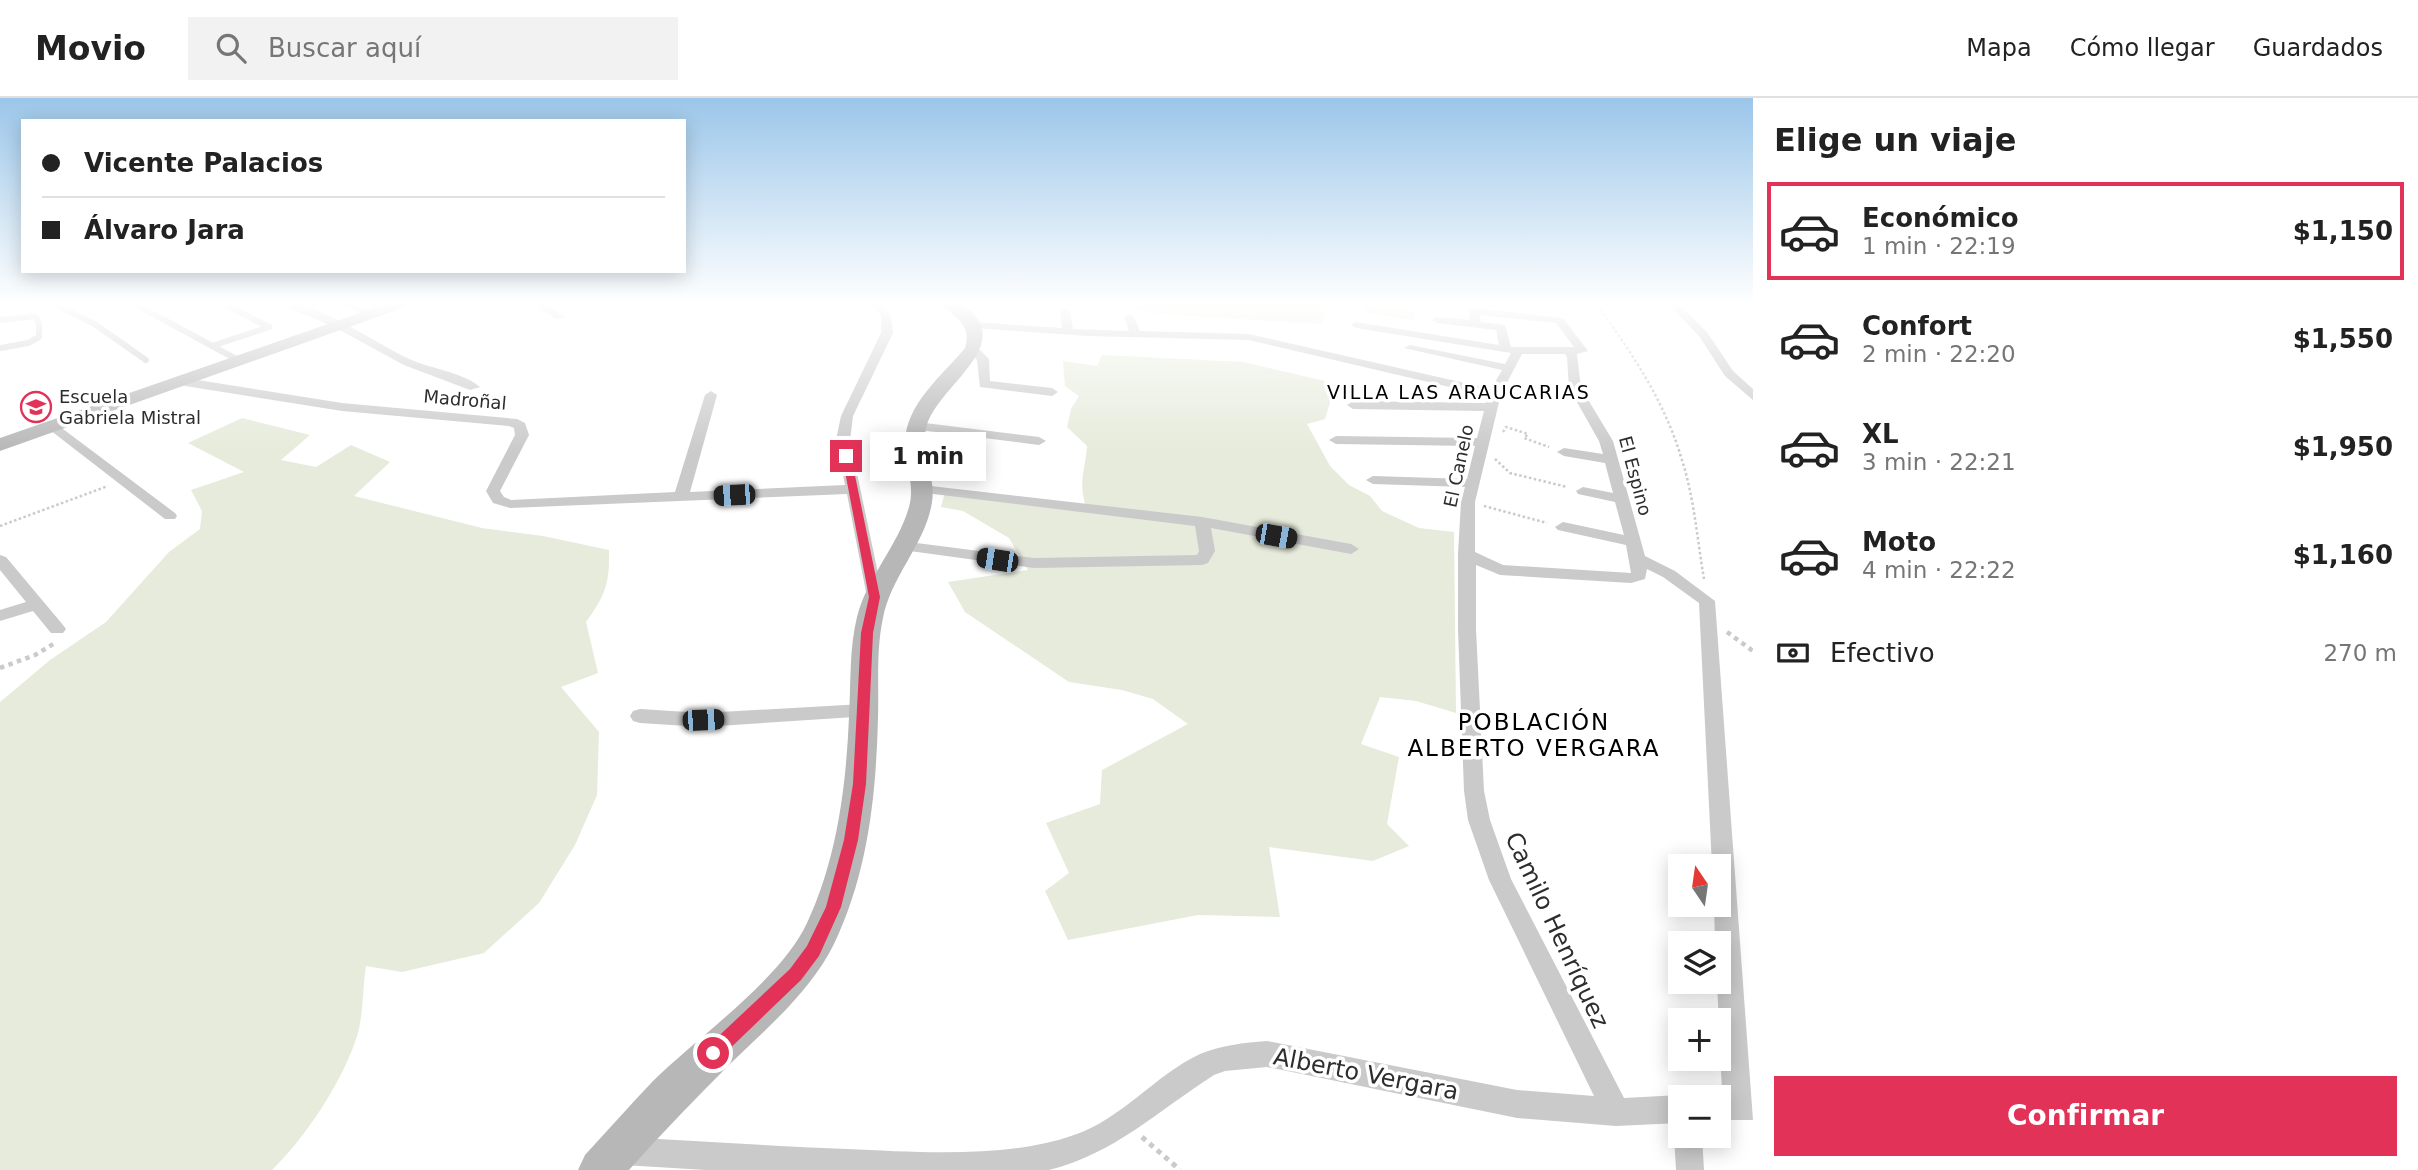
<!DOCTYPE html>
<html lang="es">
<head>
<meta charset="utf-8">
<style>
  body { margin:0; font-family:"DejaVu Sans",sans-serif; background:#f2f2f2; color:#222; height:100vh; display:flex; flex-direction:column; font-size:26px; white-space:nowrap }
  * { box-sizing:border-box; margin:0 }
  p { font-size:23px; color:#767676 }
  .icon { flex:none; width:38px; height:38px; fill:none; stroke:currentColor; stroke-width:2; stroke-linecap:round; stroke-linejoin:round }
  .map { position:relative; flex:1; overflow:hidden }
  .sheet { display:flex; flex-direction:column; background:#fff; width:665px }
  .sheet>* { flex:none }
  .guide { position:absolute; left:21px; top:21px; width:665px; height:154px; border-radius:0px; box-shadow:0 4px 18px #0003; display:grid; align-content:center; height:154px; padding:0 21px; background:#fff }
  .needle { width:46px; rotate:347deg }
  .fabs { position:absolute; left:1668px; top:756px; display:grid; gap:14px }
  .fabs a { display:grid; place-items:center; width:63px; height:63px; border-radius:0px; background:#fff; box-shadow:0 4px 18px #0003; font-size:35px }
  .end { position:absolute; width:32px; height:32px; margin:-16px; border:9px solid #e23257; background:#fff; box-shadow:0 0 0 4px #fff }
  .from { border-radius:50% }
  .bubble { position:absolute; height:49px; border-radius:0px; background:#fff; box-shadow:0 4px 18px #0003; font-size:23px; font-weight:700; line-height:49px; text-align:center }
  .car { position:absolute; width:21px; height:42px; margin:-21px -10px; border-radius:9px; box-shadow:0 0 5px 2px #0007; background:linear-gradient(#222 24%,#8ab4d8 0 40%,#222 0 76%,#8ab4d8 0 86%,#222 0) }
  .guide b { display:flex; align-items:center; gap:24px; height:66px; font-size:26px }
  .guide b+b { border-top:2px solid #e0e0e0 }
  .guide i { width:18px; height:18px; background:#222 }
  ul { padding:0; list-style:none }
  li { display:flex; align-items:center; gap:21px; height:98px; margin:0 14px 10px; padding:0 7px; border:4px solid transparent; border-radius:0px }
  li div { flex:1 }
  li b { display:block; font-size:26px }
  li em { font-style:normal; font-weight:700 }
  li.on { border-color:#e23257 }
  li>.icon { width:63px; height:63px; stroke-width:1.5 }
  h2 { padding:0 21px; font-size:32px; line-height:84px }
  .pay { display:flex; align-items:center; gap:18px; height:77px; padding:0 21px; font-size:26px }
  .pay p { margin-inline-start:auto }
  .cta { display:flex; gap:14px; margin-top:auto; padding:14px 21px }
  .cta a { flex:1; height:80px; border-radius:0px; background:#e23257; color:#fff; font-size:28px; font-weight:700; line-height:80px; text-align:center }
  header { display:flex; align-items:center; gap:42px; box-sizing:border-box; height:98px; padding:0 35px; background:#fff; border-bottom:2px solid #e0e0e0 }
  header strong { font-size:33px }
  nav { display:flex; gap:38px; margin-inline-start:auto; font-size:24px }
  .search { width:490px; height:63px; background:#f2f2f2; display:flex; align-items:center; gap:18px; box-sizing:border-box; padding:0 24px; border-radius:0px; color:#767676; font-size:26px }
  main { display:flex; flex:1; min-height:0 }
  .map>svg:first-child { display:block }
</style>
</head>
<body>
<header>
<strong>Movio</strong>
<div class="search"><svg class="icon" aria-label="search" viewBox="0 0 24 24"><circle cx="10" cy="10" r="6"/><path d="M15 15l6 6"/></svg>Buscar aquí</div>
<nav><a>Mapa</a><a>Cómo llegar</a><a>Guardados</a></nav>
</header>
<main>
<div class="map">
<svg width="1753" height="1072" viewBox="0 0 1753 1072">
  <rect width="100%" height="100%" fill="#fff"/>
  <g fill="#e6ebdb">
    <path d="M1092 204H1338L1326 211 1322 226 1160 216Z"/>
    <path d="M1454 204H1559L1564 210 1514 211Z"/>
    <path d="M1364 207 1414 213 1415 222 1364 215Z"/>
    <path d="M1102 257 1243 264 1325 283 1331 301 1325 321 1307 326 1330 368 1349 387 1370 398 1382 413 1419 430 1454 434 1456 615 1416 603 1380 599 1361 646 1399 659 1387 726 1409 748 1373 763 1269 749 1280 819 1198 817 1068 842 1045 793 1069 775 1046 725 1100 706 1102 672 1188 626 1153 601 1122 592 1069 584 965 514 948 484 1028 472 1009 440 963 413 941 409 945 394 1086 409C1078 382 1085 375 1087 348L1067 329 1071 311 1079 298 1065 288 1063 263 1097 268Z"/>
    <path d="M242 320 310 337 281 362 316 369 351 347 390 364 354 398 482 430 543 438 609 452C610 485 605 498 586 524L598 575 561 589 599 634 597 697 575 747 539 805 484 855 402 874 366 868C362 892 364 921 355 944 340 987 305 1040 272 1072H0V604L50 562 106 524 169 454 200 431 202 413 191 392 244 374 188 345Z"/>
  </g>
  <g fill="none" stroke-linecap="round" stroke-linejoin="round">
    <g stroke="#cacaca" stroke-width="2.5" stroke-dasharray="2.5 2.5" stroke-linecap="butt">
      <path d="M1595 204C1630 252 1664 302 1681 359 1694 398 1697 440 1704 481"/>
      <path d="M1503 334 1506 329 1528 336 1524 340 1549 349"/>
      <path d="M1495 361 1510 375 1567 389"/>
      <path d="M1484 408 1547 425"/>
      <path d="M0 428 108 388"/>
    </g>
    <g stroke="#cacaca" stroke-width="4.5" stroke-dasharray="4.5 4.5" stroke-linecap="butt">
      <path d="M1727 534 1753 553"/>
      <path d="M0 570 35 557 55 545"/>
    </g>
    <path stroke="#cacaca" stroke-width="5" stroke-dasharray="5 5" stroke-linecap="butt" d="M1142 1039 1180 1072"/>
    <g stroke="#cacaca" stroke-width="6">
      <path d="M49 204 93 225 146 262"/>
      <path d="M131 204 240 263"/>
      <path d="M220 204 269 229"/>
      <path d="M0 222 35 218 39 226V239L28 245 0 250"/>
      <path d="M212 248 269 229"/>
    </g>
    <g fill="#cacaca" fill-rule="evenodd">
      <path d="M275 204C318 201 375 247 414 263 434 271 464 275 480 289L470 292 404 267 334 229Z"/>
      <path d="M335 204H349L375 215 366 217Z"/>
      <path d="M530 204H542L565 219 556 221Z"/>
      <path d="M633 204H882L891 219 893 235 853 318 850 342 883 499 881 503H869L867 499 847 396 510 410 493 405 486 393 515 337 514 330 509 328 342 313 185 288 179 284 185 280 342 305 517 321 525 325 529 337 500 393 504 399 511 402 675 394 705 297 711 293 717 297 690 394 845 387 836 342 841 318 881 235V219L874 207H638Z"/>
      <path d="M1666 204H1677L1707 234 1733 273 1753 291V302L1725 278 1699 238Z"/>
      <path d="M1065 210 1070 213 1073 231 1129 233 1124 219 1129 216 1134 219 1140 233 1249 236 1491 291 1502 272 1404 250 1410 247 1505 266 1511 255 1356 230 1351 227 1356 224 1499 247 1496 232 1437 225 1432 222 1437 219 1470 222 1469 213 1474 210 1563 220 1588 253 1577 256 1581 290 1613 343 1645 458 1675 473 1715 503 1753 1022H1718V999H1708L1722 994 1717 884 1718 845H1715L1714 807H1718V768H1712L1699 505 1663 479 1647 471 1645 481 1631 485 1500 477 1476 467V531L1484 693 1490 722 1511 781 1624 1000 1680 997 1685 999H1680V1025L1616 1028 1517 1020 1267 969 1225 973 1214 977C1159 1012 1114 1056 1049 1072H706L623 1067 613 1063 609 1053 613 1043 623 1039C698 1043 772 1048 847 1051 917 1054 1007 1061 1074 1037 1122 1021 1155 977 1200 956 1222 947 1243 945 1267 943L1517 992 1594 998 1489 782 1468 722 1464 693 1458 531V456L1461 404 1465 389 1373 386 1366 382 1373 378 1467 381 1475 348 1336 346 1329 342 1336 338 1477 340 1484 313 1353 311 1347 307 1353 303 1486 305 1488 298 1249 242 1089 238 973 230 968 227 973 224 1062 230 1060 213ZM1480 217 1556 225 1574 249H1511L1505 227 1481 224ZM1522 256H1565L1567 259 1569 290 1599 343 1603 356 1564 350 1557 354 1564 358 1605 365 1613 395 1583 389 1576 393 1578 396 1615 404 1624 437 1563 424 1555 429 1558 432 1626 447 1631 475 1503 467 1475 454V404L1501 296Z"/>
      <path d="M969 249H977L989 261 990 283 1052 290 1058 294 1052 298 980 289 977 262 967 251Z"/>
      <path d="M917 324 1039 339 1046 343 1039 347 912 331V325Z"/>
      <path d="M55 325 175 415 177 418 175 421H165L50 332 48 329Z"/>
      <path d="M922 387 1202 419 1351 446 1359 451 1351 456 1211 430 1215 453 1208 465 1202 467 1034 470 895 451 893 448 901 443 1034 460 1197 457 1199 453 1195 428 917 394 915 391 917 388Z"/>
      <path d="M0 457 6 459 63 527 66 531 63 535H51L33 513 0 523V512L26 504 0 472Z"/>
      <path d="M863 606 870 608 873 613 870 618 703 629 640 625 633 623 630 618 633 613 640 611 703 615Z"/>
      <path d="M1680 1027V1038H1702L1704 1072H1676L1674 1038Z"/>
    </g>
    <g fill="#b7b7b7" fill-rule="evenodd">
      <path d="M391 204H413L411 207 0 353V340Z"/>
      <path d="M939 204C955 203 965 206 976 219 1004 255 935 292 926 330 921 355 936 379 932 404 926 445 891 478 883 520 876 552 879 587 878 620 876 698 868 775 834 846 810 894 769 928 731 965 696 1000 662 1035 629 1072H578L585 1057C608 1032 630 1007 653 983 699 938 781 881 807 825 837 761 846 689 849 619 851 587 849 551 857 519 867 479 898 448 909 409 915 388 906 368 905 347 904 307 942 278 965 250 973 225 953 220 939 204Z"/>
    </g>
  </g>
  <linearGradient id="sky" x2="0" y2="1"><stop stop-color="#9bc6e9"/><stop offset="0.58" stop-color="#fff"/><stop offset="1" stop-color="#fff" stop-opacity="0"/></linearGradient>
  <rect width="1753" height="354" fill="url(#sky)"/>
  <path fill="#e23257" d="M846 355 851 358 880 499 873 535 866 686 858 742 841 809 819 858 801 882 719 961 713 963 707 961 704 955 707 949 790 871 807 848 826 809 844 742 853 686 861 535 869 499 842 358Z"/>
  <defs>
    <g id="school-ring" transform="scale(1.575)"><circle r="9.5" fill="#fff" stroke="#e23257" stroke-width="1.5"/><path d="M0-5L7-2L0 1L-7-2ZM-4 1L0 2.5L4 1V4Q0 6-4 4Z" fill="#e23257"/></g>
  </defs>
  <g fill-rule="evenodd">
    <use href="#school-ring" x="36" y="309"/>
  </g>
  <g text-anchor="middle" stroke-width="7" stroke-linejoin="round" paint-order="stroke">
    <g font-size="18" fill="#2d2d2d" stroke="#fff" text-anchor="start">
      <text x="59" y="305">Escuela<tspan x="59" dy="21">Gabriela Mistral</tspan></text>
    </g>
    <g font-size="18" fill="#2d2d2d" stroke="#fff">
      <text transform="translate(465 302) rotate(5)" y="6">Madroñal</text>
      <text transform="translate(1459 368) rotate(-78)" y="6">El Canelo</text>
      <text transform="translate(1635 378) rotate(75)" y="6">El Espino</text>
    </g>
    <g font-size="19" letter-spacing="2" fill="#000" stroke="#fff">
      <text x="1459" y="301">VILLA LAS ARAUCARIAS</text>
    </g>
    <g font-size="23" letter-spacing="2" fill="#000" stroke="#fff">
      <text x="1534" y="632">POBLACIÓN<tspan x="1534" dy="26">ALBERTO VERGARA</tspan></text>
    </g>
    <g font-size="24" fill="#2d2d2d" stroke="#fff">
      <text transform="translate(1557 832) rotate(65)" y="8">Camilo Henríquez</text>
      <text transform="translate(1366 976) rotate(11)" y="8">Alberto Vergara</text>
    </g>
  </g>
</svg>
<div class="fabs">
<a><svg class="needle" viewBox="-14 -14 28 28"><path d="M0-13l5 13h-10z" fill="#e53935"/><path d="M0 13l5-13h-10z" fill="#767676"/></svg></a>
<a><svg class="icon" aria-label="layers" viewBox="0 0 24 24"><path d="M12 4l9 5-9 5-9-5zM3 14l9 5 9-5"/></svg></a>
<a>+</a>
<a>−</a>
</div>
<i class="end from" style="left:713px;top:955px"></i>
<i class="end" style="left:846px;top:358px"></i>
<div class="bubble" style="left:870px;top:334px;width:116px">1 min</div>
<i class="car" style="left:734px;top:397px;rotate:267deg"></i>
<i class="car" style="left:1276px;top:438px;rotate:100deg"></i>
<i class="car" style="left:997px;top:462px;rotate:279deg"></i>
<i class="car" style="left:703px;top:622px;rotate:88deg"></i>
<div class="guide">
<b><i class="from"></i>Vicente Palacios</b>
<b><i></i>Álvaro Jara</b>
</div>
</div>
<section class="sheet">
<h2>Elige un viaje</h2>
<ul>
<li class="on"><svg class="icon" aria-label="car" viewBox="0 0 24 24"><path d="M5 17H2v-5l4-1 3-4h7l3 4 3 1v5h-3M9 17h6M6 11h13"/><circle cx="7" cy="17" r="2"/><circle cx="17" cy="17" r="2"/></svg><div><b>Económico</b><p>1 min · 22:19</p></div><em>$1,150</em></li>
<li><svg class="icon" aria-label="car" viewBox="0 0 24 24"><path d="M5 17H2v-5l4-1 3-4h7l3 4 3 1v5h-3M9 17h6M6 11h13"/><circle cx="7" cy="17" r="2"/><circle cx="17" cy="17" r="2"/></svg><div><b>Confort</b><p>2 min · 22:20</p></div><em>$1,550</em></li>
<li><svg class="icon" aria-label="car" viewBox="0 0 24 24"><path d="M5 17H2v-5l4-1 3-4h7l3 4 3 1v5h-3M9 17h6M6 11h13"/><circle cx="7" cy="17" r="2"/><circle cx="17" cy="17" r="2"/></svg><div><b>XL</b><p>3 min · 22:21</p></div><em>$1,950</em></li>
<li><svg class="icon" aria-label="car" viewBox="0 0 24 24"><path d="M5 17H2v-5l4-1 3-4h7l3 4 3 1v5h-3M9 17h6M6 11h13"/><circle cx="7" cy="17" r="2"/><circle cx="17" cy="17" r="2"/></svg><div><b>Moto</b><p>4 min · 22:22</p></div><em>$1,160</em></li>
</ul>
<div class="pay"><svg class="icon" aria-label="cash" viewBox="0 0 24 24"><path d="M3 7h18v10H3z"/><circle cx="12" cy="12" r="2"/></svg>Efectivo<p>270 m</p></div>
<div class="cta"><a>Confirmar</a></div>
</section>
</main>
</body>
</html>
